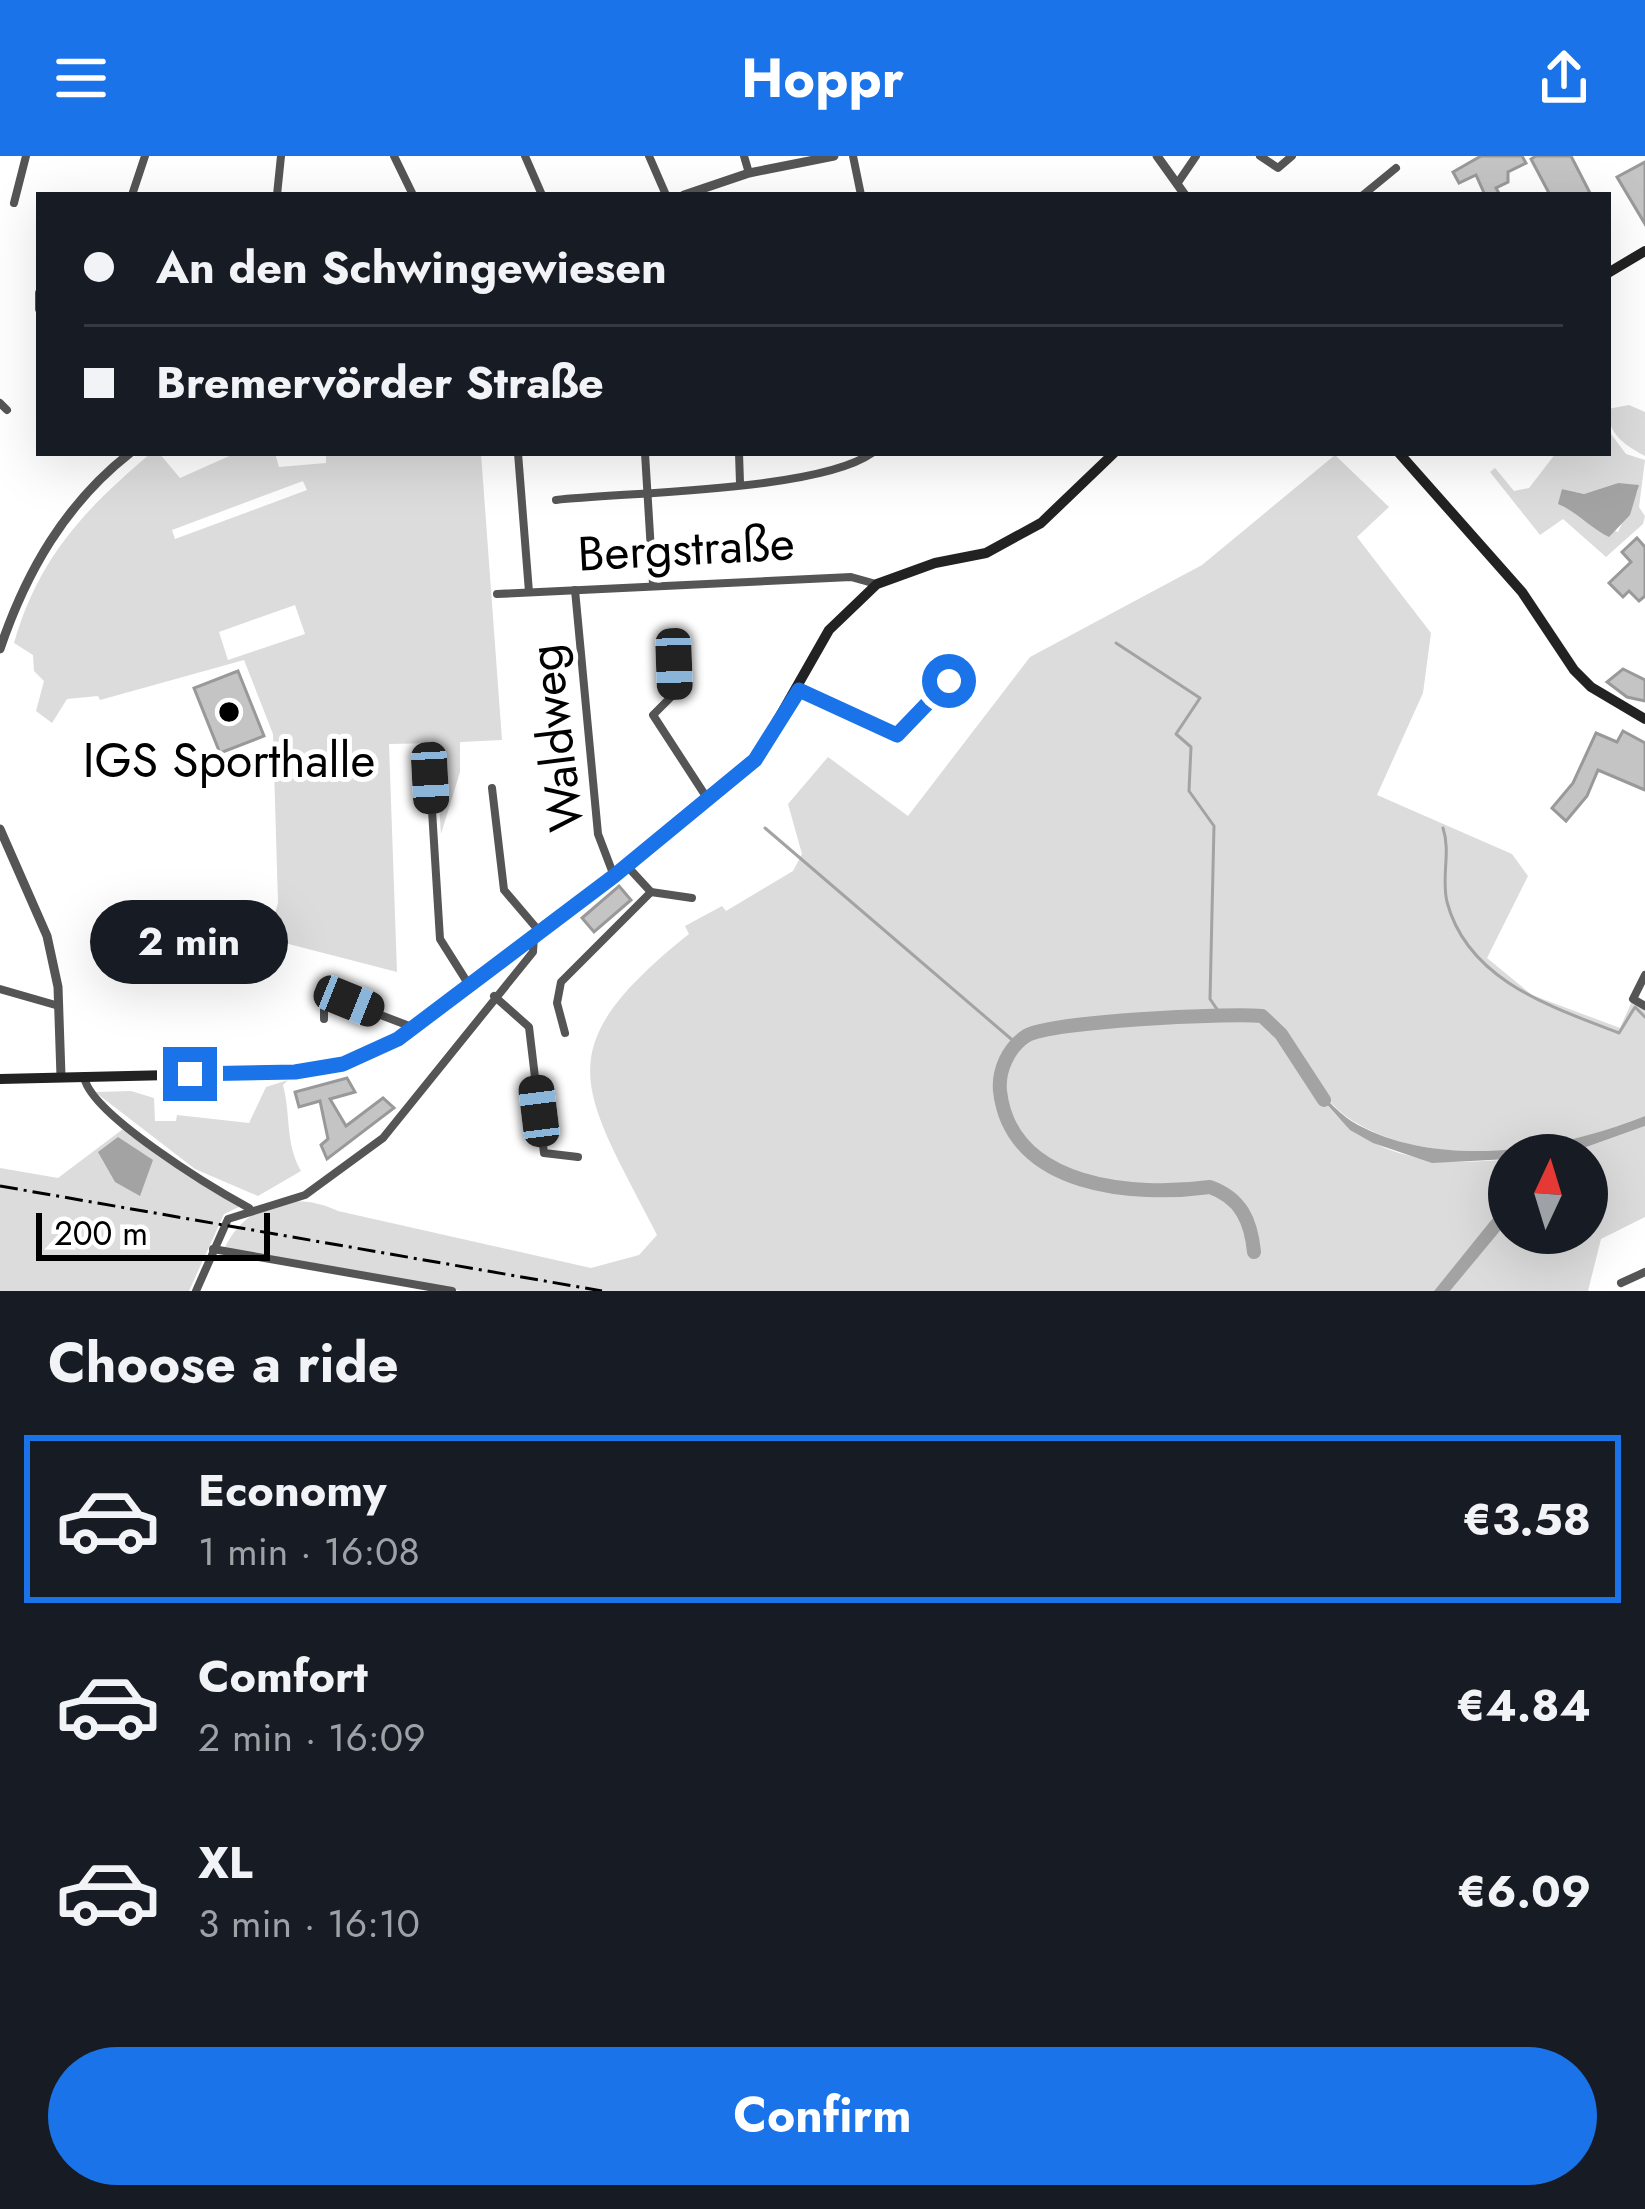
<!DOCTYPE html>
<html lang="en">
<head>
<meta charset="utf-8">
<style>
  body { margin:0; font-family:Jost,sans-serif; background:#242831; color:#f1f3f6; height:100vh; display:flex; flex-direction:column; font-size:45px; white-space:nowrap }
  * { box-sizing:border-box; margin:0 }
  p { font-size:39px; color:#9ea1a6 }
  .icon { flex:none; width:66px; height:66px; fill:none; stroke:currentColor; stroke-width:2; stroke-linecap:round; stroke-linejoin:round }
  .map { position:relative; height:1135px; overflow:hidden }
  .panel { display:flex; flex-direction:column; background:#171b24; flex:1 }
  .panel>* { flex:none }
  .hud { position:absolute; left:36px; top:36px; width:1575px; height:264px; border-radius:0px; box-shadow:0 12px 48px #0002; display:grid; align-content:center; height:264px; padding:0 48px; background:#171b24 }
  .needle { width:78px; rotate:4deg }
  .fabs { position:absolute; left:1488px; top:978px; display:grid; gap:24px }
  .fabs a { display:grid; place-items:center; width:120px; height:120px; border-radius:50%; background:#171b24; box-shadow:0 12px 48px #0002; font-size:60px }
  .scale { position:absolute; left:36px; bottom:30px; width:234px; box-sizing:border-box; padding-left:12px; border:6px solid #000; border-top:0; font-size:33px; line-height:42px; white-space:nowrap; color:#000; -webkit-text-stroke:9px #fff; paint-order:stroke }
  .end { position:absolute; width:54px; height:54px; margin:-27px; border:15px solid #1a73e8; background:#fff; box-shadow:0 0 0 6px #fff }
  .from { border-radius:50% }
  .bubble { position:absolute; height:84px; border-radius:42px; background:#171b24; box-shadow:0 12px 48px #0002; font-size:39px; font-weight:700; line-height:84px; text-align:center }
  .car { position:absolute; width:36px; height:72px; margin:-36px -18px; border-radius:15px; box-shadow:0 0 9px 3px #0007; background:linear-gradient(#222 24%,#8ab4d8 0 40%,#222 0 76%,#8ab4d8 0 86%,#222 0) }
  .hud b { display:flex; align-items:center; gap:42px; height:114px; font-size:45px }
  .hud b+b { border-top:3px solid #363941 }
  .hud i { width:30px; height:30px; background:#f1f3f6 }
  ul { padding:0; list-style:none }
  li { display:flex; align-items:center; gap:36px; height:168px; margin:0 24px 18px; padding:0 24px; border:6px solid transparent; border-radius:0px }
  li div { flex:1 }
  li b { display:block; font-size:45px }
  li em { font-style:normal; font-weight:700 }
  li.selected { border-color:#1a73e8 }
  li>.icon { width:108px; height:108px; stroke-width:1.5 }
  h2 { padding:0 48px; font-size:54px; line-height:144px }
  .button { display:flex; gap:24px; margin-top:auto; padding:24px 48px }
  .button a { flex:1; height:138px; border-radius:72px; background:#1a73e8; color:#fff; font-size:48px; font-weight:700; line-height:138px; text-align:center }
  header { display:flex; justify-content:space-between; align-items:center; height:156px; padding:0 48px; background:#1a73e8; color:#fff; font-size:54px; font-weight:700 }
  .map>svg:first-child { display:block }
</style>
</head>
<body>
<header><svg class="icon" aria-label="menu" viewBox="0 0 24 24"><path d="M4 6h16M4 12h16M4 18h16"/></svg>Hoppr<svg class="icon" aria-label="share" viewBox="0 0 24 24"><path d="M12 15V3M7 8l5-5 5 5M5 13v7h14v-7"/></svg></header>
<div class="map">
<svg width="1645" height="1135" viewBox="0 0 1645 1135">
  <rect width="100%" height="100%" fill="#fff"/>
  <g fill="#dcdcdc" fill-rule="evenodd">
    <path d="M1629 249 1645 256V300C1625 289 1608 279 1608 253Z"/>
    <path d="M1608 274 1626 298 1645 304 1639 351 1645 360 1643 368 1606 401 1563 363 1540 379 1490 316 1495 312 1514 335 1529 332 1556 297H1608ZM1618 327 1638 334 1618 376 1562 350V333L1584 338Z"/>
    <path d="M151 297H159L180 322 236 297H275L279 311 326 307V297H481L502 584 460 586V616L441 678 435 587 389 588 397 816 281 786 269 778 278 747 273 578 244 504 100 544 98 540 67 543 52 567 36 555 44 525 34 515 33 499 14 487C39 401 84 354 151 297ZM303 325 307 334 175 383 172 374ZM295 449 305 478 228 504 219 476Z"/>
    <path d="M1335 299 1389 351 1357 381 1431 477 1423 537 1377 639 1512 698 1528 720 1487 802 1532 839 1620 872 1633 843 1645 850V960C1562 994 1441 1015 1358 968 1332 954 1312 925 1296 901 1342 994 1411 1014 1509 1003V1042L1434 1135H462L224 1093C246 1047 294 1034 338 1055L591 1112 639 1099 657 1079C581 931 544 894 689 778L685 770 722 750 726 755 793 715 802 698 788 648 828 601 908 660 1030 501 1202 409Z"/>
    <path d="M288 924 283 929C291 960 285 987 301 1015L258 1040 195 1013 95 936 131 935 154 942 155 965H176L177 959 249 967 266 931Z"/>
    <path d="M1645 970V1061L1601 1083 1588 1135H1450L1509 1064V1077H1587V999H1564Z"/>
    <path d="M123 973 239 1051 224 1058 189 1135H0V1012L58 1022Z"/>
  </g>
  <g fill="#a3a3a3">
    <path d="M1618 327 1639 329 1630 359 1609 381C1589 371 1577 356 1558 348L1562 333 1584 338Z"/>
    <path d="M1281 878C1302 910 1324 950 1358 969 1443 1014 1561 994 1645 960V970L1564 999 1550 993 1509 1003 1432 1007 1373 987 1350 974 1311 931Z"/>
    <path d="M118 981 153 1004 140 1040 115 1026 98 996Z"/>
    <path d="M1509 1042V1064L1450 1135H1434Z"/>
  </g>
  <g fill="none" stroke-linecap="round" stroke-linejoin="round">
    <g stroke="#a3a3a3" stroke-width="3">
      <path d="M1116 487 1200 542 1176 578 1191 591 1189 635 1214 670 1210 843 1221 859"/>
      <path d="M765 672 1017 888"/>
      <path d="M1443 672C1451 696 1441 721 1447 746 1468 825 1552 851 1619 877L1635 851 1645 861"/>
    </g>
    <path stroke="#a3a3a3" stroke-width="14" d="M1254 1096C1251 1065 1241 1042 1210 1031 1136 1041 1011 1033 1000 935 998 915 1008 892 1026 880 1050 865 1227 857 1262 860L1281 878 1324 944"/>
  </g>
  <g fill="#c4c4c4" stroke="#999" stroke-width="3">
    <path d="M1481 0H1522L1526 7 1508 16V26L1496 32 1500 39H1485L1476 19 1459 27 1453 16Z"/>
    <path d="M1536 0H1571L1591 39H1550L1531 3Z"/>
    <path d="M1645 6V68L1617 21Z"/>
    <path d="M1637 382 1645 391V440L1639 445 1629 435 1623 441 1609 427 1631 406 1622 396Z"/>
    <path d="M1623 513 1645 524V545L1627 541 1607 526Z"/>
    <path d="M238 515 264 580 220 597 194 532Z"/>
    <path d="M1623 575 1645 587V634L1598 614 1587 640 1566 665 1552 652 1573 627 1596 577 1617 586Z"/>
    <path d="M619 730 631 744 594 776 582 762Z"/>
    <path d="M347 922 355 936 330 943 346 970 383 942 394 952 327 1003 321 989 328 983 320 945 299 951 295 936Z"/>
  </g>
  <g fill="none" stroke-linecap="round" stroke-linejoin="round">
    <g stroke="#555" stroke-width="8">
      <path d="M394 0 413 39"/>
      <path d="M525 0 542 39"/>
      <path d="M649 0 666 39"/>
      <path d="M744 0 749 17"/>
      <path d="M853 0 861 39"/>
      <path d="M1260 0 1278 12 1292 0"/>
      <path d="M1177 28 1196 0"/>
      <path d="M132 39 145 0"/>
      <path d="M277 39 281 0"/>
      <path d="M1363 39 1396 12"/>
      <path d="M14 47 26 0"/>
      <path d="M39 137V153"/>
      <path d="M0 247 7 254"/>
      <path d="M518 297 529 436"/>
      <path d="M645 297 653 428"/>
      <path d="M739 297 740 327"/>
      <path d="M556 344C629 336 818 335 872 297"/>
      <path d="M575 434 598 678 614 720"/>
      <path d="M497 438 851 421 876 428"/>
      <path d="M673 479 675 537 653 559 707 642"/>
      <path d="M799 534 897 579 949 525"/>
      <path d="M430 622 440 783 469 829"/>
      <path d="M492 632 504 734 539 775"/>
      <path d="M651 736 692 742"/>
      <path d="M1645 819 1633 843 1645 850"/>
      <path d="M0 833 59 850"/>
      <path d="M494 840 529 871 544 997 578 1001"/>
      <path d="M324 863V852L336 842 412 871"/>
      <path d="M565 877 557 847 561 826 651 736 627 710"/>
      <path d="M84 920C88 957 214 1033 249 1052"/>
      <path d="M213 1093 452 1135"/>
      <path d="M1621 1127 1645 1116"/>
      <path d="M196 1135 228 1063 305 1039 383 982 533 796 534 780"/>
    </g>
    <g stroke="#555" stroke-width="9">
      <path d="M1157 0 1185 39"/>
      <path d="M684 39 749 17 834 0"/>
      <path d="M0 493C26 416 65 348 130 297"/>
      <path d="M0 673 47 780 58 831 61 920"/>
    </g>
    <g stroke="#222" stroke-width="10">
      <path d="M1608 117 1645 95"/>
      <path d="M1399 297 1522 436 1574 514 1591 531 1645 563"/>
      <path d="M0 923 295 916 343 908 398 883 614 720 755 604 829 474 877 428 935 407 986 397 1041 367 1114 297"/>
    </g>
    <path stroke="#000" stroke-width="3" stroke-dasharray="18 6 3 6" stroke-linecap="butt" d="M0 1030 602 1135"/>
  </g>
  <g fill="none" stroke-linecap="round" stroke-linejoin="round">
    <path stroke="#1a73e8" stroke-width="15" d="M190 918 295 916 343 908 398 883 614 720 755 604 799 534 897 579 949 525"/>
  </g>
  <circle fill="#000" stroke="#fff" stroke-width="4.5" cx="229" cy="556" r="12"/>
  <g text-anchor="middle" stroke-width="10" stroke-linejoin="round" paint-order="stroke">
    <g font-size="48" fill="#000" stroke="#fff">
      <text transform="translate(686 392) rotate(-3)" y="17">Bergstraße</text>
      <text transform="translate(555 582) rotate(-97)" y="17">Waldweg</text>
    </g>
    <g font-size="48" fill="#000" stroke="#fff">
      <text x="229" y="621">IGS Sporthalle</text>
    </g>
  </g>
</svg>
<div class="fabs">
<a><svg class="needle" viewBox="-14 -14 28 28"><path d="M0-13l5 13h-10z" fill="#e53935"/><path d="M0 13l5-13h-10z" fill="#9ea1a6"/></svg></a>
</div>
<div class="scale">200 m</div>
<i class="end from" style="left:949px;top:525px"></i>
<i class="end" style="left:190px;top:918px"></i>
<div class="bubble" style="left:90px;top:744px;width:198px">2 min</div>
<i class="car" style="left:674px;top:508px;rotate:178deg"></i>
<i class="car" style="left:430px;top:622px;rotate:177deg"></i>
<i class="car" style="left:349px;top:845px;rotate:112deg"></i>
<i class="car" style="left:539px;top:955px;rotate:353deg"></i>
<div class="hud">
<b><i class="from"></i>An den Schwingewiesen</b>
<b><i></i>Bremervörder Straße</b>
</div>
</div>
<section class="panel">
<h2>Choose a ride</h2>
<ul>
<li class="selected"><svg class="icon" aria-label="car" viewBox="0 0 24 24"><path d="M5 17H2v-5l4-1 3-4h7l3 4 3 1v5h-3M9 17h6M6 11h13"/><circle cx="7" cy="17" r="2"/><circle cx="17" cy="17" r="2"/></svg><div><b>Economy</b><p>1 min · 16:08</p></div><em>€3.58</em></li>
<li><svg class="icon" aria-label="car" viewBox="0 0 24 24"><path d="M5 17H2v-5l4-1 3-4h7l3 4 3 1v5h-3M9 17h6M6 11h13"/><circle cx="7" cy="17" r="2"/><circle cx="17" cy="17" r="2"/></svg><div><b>Comfort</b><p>2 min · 16:09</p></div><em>€4.84</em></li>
<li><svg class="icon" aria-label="car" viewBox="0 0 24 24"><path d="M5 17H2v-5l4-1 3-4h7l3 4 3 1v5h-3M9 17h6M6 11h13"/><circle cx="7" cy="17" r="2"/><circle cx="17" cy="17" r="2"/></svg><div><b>XL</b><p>3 min · 16:10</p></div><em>€6.09</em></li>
</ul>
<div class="button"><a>Confirm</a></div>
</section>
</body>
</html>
